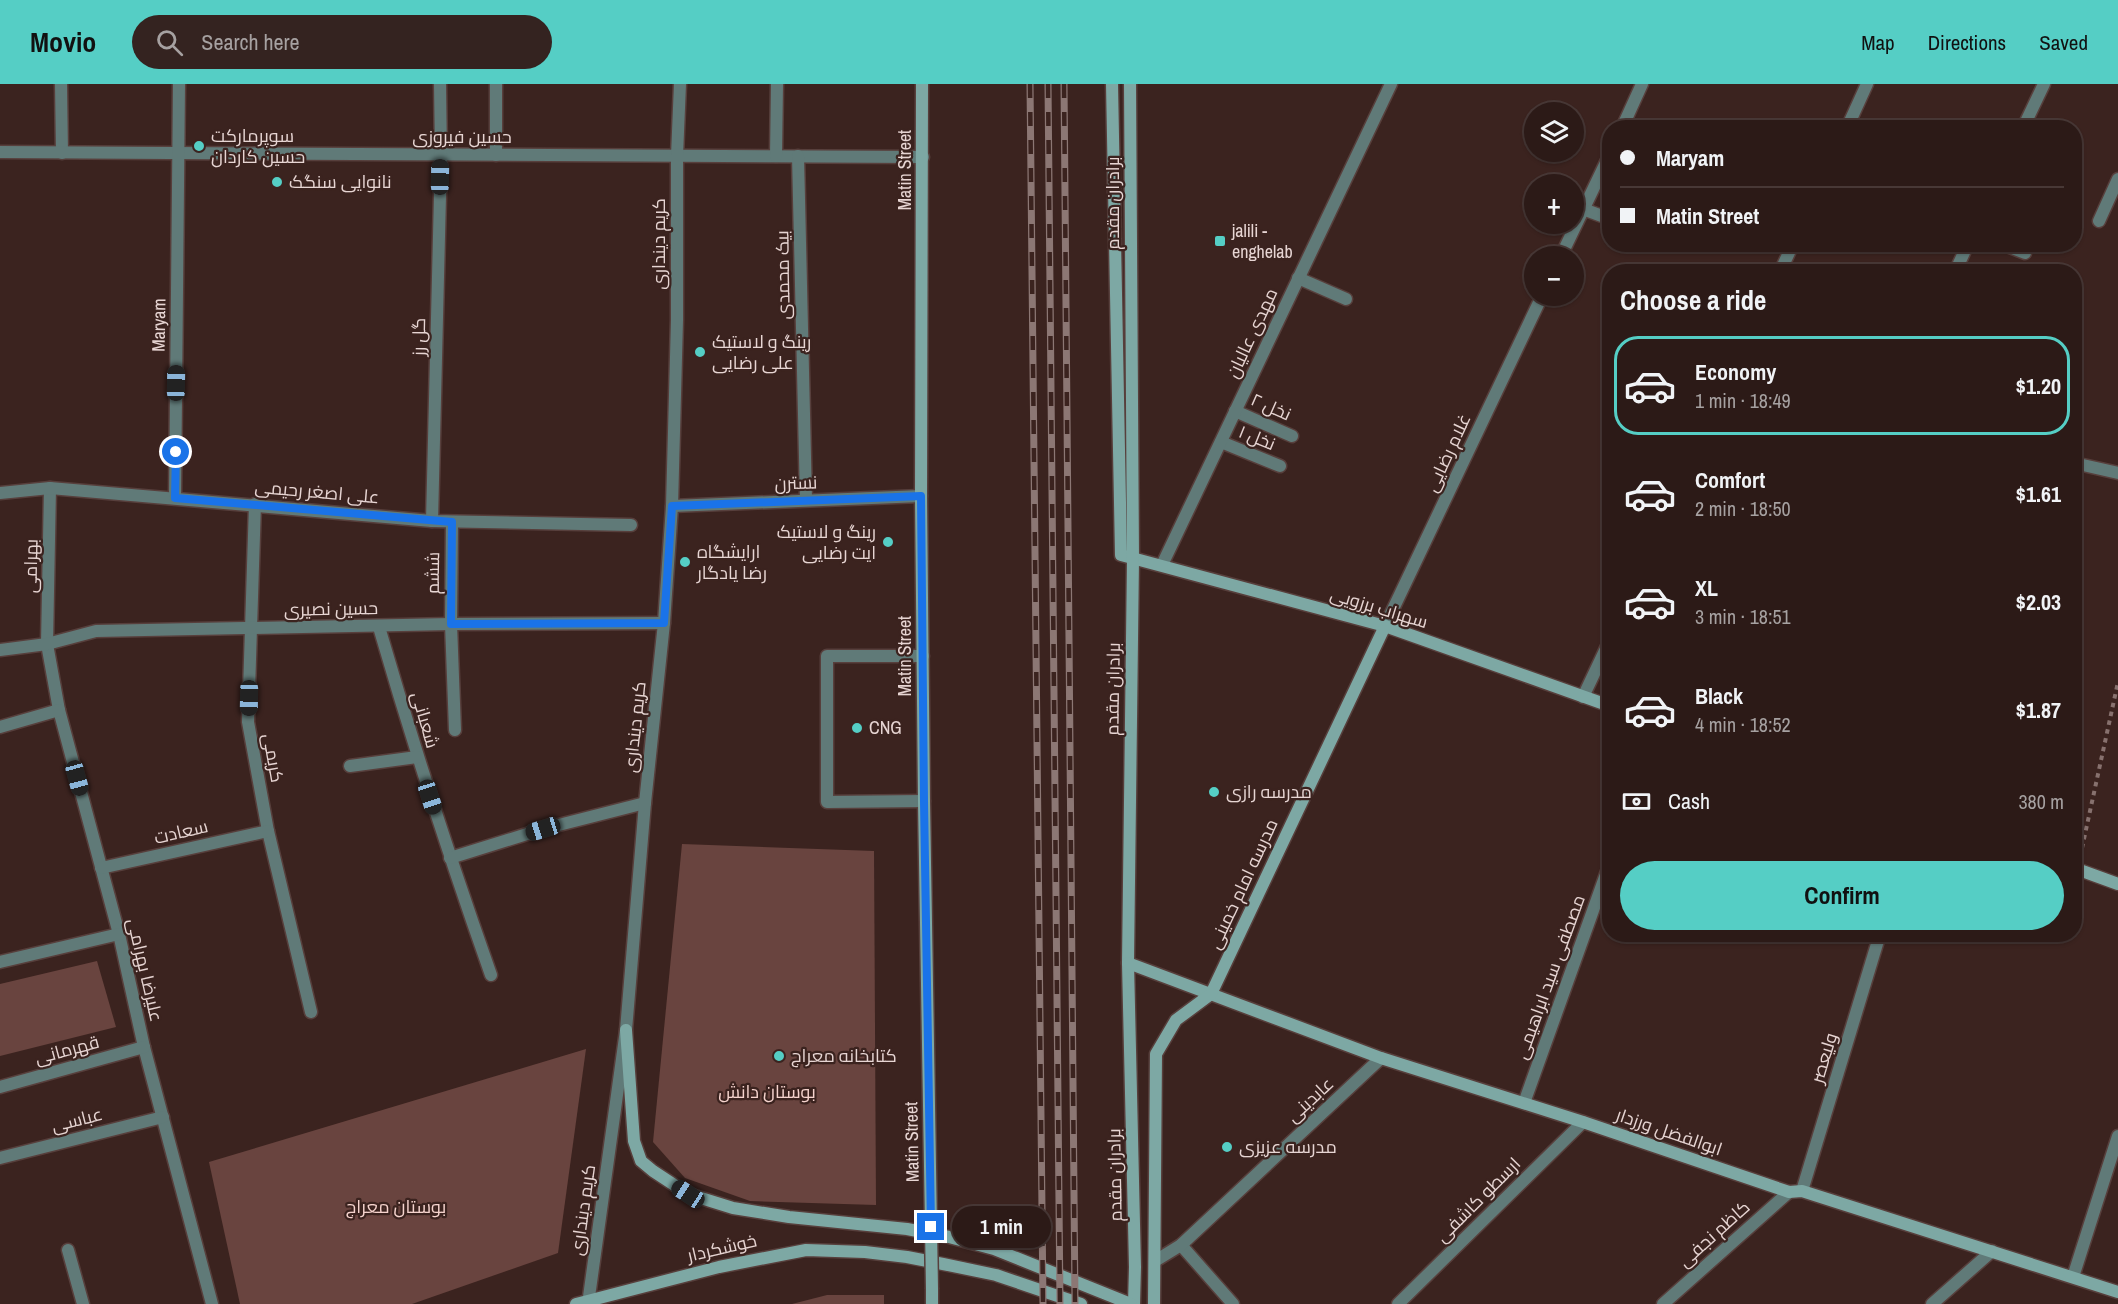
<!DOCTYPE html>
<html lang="en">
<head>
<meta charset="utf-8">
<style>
  body { margin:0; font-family:"Archivo Narrow",Cairo,sans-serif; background:#342320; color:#f1f3f6; height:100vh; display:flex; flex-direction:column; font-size:22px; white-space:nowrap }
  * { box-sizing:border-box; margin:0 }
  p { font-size:20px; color:#a6a1a1 }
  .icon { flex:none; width:33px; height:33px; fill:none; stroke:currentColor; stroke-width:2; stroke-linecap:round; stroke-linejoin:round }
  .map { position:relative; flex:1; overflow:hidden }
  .details { position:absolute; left:1602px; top:180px; width:480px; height:678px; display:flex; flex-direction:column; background:#2c1a17; border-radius:24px; box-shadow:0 2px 4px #0004,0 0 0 2px #483836 }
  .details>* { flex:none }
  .banner { position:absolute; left:1602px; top:36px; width:480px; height:132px; border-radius:24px; box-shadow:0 2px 4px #0004,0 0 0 2px #483836; display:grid; align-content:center; height:132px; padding:0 18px; background:#2c1a17 }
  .controls { position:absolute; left:1524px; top:18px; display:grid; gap:12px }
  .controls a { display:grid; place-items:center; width:60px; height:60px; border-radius:50%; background:#2c1a17; box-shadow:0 2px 4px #0004,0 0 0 2px #483836; font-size:30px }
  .end { position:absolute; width:27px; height:27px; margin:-14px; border:8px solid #1a73e8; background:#fff; box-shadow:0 0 0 3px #fff }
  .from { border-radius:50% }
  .bubble { position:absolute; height:42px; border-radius:21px; background:#2c1a17; box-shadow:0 2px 4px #0004,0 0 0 2px #483836; font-size:20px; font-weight:800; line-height:42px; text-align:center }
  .car { position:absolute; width:18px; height:36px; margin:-18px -9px; border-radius:8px; box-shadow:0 0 4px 2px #0007; background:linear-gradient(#222 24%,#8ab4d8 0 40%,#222 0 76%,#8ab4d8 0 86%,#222 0) }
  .banner b { display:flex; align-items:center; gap:21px; height:57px; font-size:22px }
  .banner b+b { border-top:2px solid #483836 }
  .banner i { width:15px; height:15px; background:#f1f3f6 }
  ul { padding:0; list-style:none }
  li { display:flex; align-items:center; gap:18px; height:99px; margin:0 12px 9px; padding:0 6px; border:3px solid transparent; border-radius:24px }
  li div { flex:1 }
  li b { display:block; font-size:22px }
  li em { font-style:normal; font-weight:800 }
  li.on { border-color:#55cec5 }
  li>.icon { width:54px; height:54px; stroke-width:1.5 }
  h2 { padding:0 18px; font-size:27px; line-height:72px }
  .pay { display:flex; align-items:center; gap:15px; height:66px; padding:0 18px; font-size:22px }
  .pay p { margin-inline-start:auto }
  .action { display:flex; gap:12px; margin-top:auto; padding:12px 18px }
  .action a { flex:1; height:69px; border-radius:36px; background:#55cec5; color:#111; font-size:24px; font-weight:800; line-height:69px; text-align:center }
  header { display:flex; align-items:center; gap:36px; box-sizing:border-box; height:84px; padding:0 30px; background:#55cec5; color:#111 }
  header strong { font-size:28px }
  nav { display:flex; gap:33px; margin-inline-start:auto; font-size:21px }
  .search { width:420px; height:54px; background:#342320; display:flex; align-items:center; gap:15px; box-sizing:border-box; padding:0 21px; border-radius:33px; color:#a6a1a1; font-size:22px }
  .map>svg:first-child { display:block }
</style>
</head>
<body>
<header>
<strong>Movio</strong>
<div class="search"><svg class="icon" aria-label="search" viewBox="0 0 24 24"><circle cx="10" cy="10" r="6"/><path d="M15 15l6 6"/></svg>Search here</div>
<nav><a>Map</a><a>Directions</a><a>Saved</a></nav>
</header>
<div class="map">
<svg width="2118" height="1220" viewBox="0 0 2118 1220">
  <rect width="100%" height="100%" fill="#3b231f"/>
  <g fill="#69443f">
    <path d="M682 760 874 767 876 1121 750 1117 685 1094 653 1058Z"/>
    <path d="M97 877 116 943 0 972V900Z"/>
    <path d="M586 965 558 1169 412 1220H240L209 1078Z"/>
    <path d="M827 1211H884V1220H792Z"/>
  </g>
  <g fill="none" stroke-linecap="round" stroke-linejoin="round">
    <g stroke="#573f3c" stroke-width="15">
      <path id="lane" d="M923 572H827V718L924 717"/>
    </g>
    <g stroke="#573f3c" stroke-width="15">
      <g id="street">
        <path d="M61 0 62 69"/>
        <path d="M496 0V71"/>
        <path d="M1622 44 1642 0"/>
        <path d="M1847 44 1867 0"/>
        <path d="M2023 44 2044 0"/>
        <path d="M0 68 923 73"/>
        <path d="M776 72 777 0"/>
        <path d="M798 72 806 416"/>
        <path d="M1583 125 1610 135"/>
        <path d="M2099 137 2118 95"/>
        <path d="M2002 160 2025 169"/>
        <path d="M1561 172 1610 70"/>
        <path d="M1780 188 1793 160"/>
        <path d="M1955 188 1968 160"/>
        <path d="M1298 194 1346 215"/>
        <path d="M1235 327 1292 352"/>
        <path d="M1221 358 1280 382"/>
        <path d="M2074 379 2118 389"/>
        <path d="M50 404 47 560 59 626 119 850 144 963 212 1220"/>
        <path d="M0 409 50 404 432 437 631 441"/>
        <path d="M175 414 179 0"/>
        <path d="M255 420 248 638 268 747 311 928"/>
        <path d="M672 422 921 412"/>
        <path d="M432 437 441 71 440 0"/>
        <path d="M452 438 451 540 455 646"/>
        <path d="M1162 481 1391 0"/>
        <path d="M1385 542 1542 212"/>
        <path d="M379 543C413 660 450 775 491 891"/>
        <path d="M0 566 47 560 96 547 451 540 664 539"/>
        <path d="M1583 613 1610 556"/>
        <path d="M0 643 59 626"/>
        <path d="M350 682 417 673"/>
        <path d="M450 774 543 745 645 719"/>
        <path d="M101 784 268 747"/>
        <path d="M0 878 119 850"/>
        <path d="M0 1003 144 963"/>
        <path d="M1524 1019 1610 779"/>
        <path d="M0 1074 163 1033"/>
        <path d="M1802 1107 1880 850"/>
        <path d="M1181 1161 1233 1220"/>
        <path d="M68 1166 83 1220"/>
        <path d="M1155 1177 1181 1161 1381 974"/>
        <path d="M2073 1193 2118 1052"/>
        <path d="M588 1220 626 946 645 719 664 539 672 422 677 236V72L680 0"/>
        <path d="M1398 1220 1583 1038"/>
        <path d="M1663 1220 1789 1108"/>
        <path d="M1932 1220 1992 1167"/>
      </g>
    </g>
    <g stroke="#573f3c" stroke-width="15">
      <g id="secondary">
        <path d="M922 0 921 412 924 717 931 1143"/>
        <path d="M1112 0 1121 471 1385 542 1610 622"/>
        <path d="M1130 0 1133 475 1128 879 1135 1183 1134 1220"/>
        <path d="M2074 784 2118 800"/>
        <path d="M1128 879 1381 974 1583 1038 1789 1108 1802 1107 2118 1208"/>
        <path d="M626 946 634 1057 641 1077 653 1087 688 1110 733 1124 789 1133 907 1145 949 1153 994 1165 1131 1220"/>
        <path d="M932 1205V1220"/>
        <path d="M576 1220 719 1183 806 1166 865 1168 907 1173 943 1180 996 1191 1081 1220"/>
        <path d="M1154 1220 1156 970 1176 936 1211 910 1385 542"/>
      </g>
    </g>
    <path stroke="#87716e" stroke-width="4" stroke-dasharray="4.5 4.5" stroke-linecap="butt" d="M2082 764 2118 598"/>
    <use href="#lane" stroke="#607a78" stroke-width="12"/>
    <use href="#street" stroke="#607a78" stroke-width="12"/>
    <use href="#secondary" stroke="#7da8a4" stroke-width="12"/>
    <g stroke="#8c7774" stroke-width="7">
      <g id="rail">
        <path d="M1030 0 1043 1220"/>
        <path d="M1048 0 1060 1220"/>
        <path d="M1064 0 1075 1220"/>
      </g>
    </g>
    <use href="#rail" stroke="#3b231f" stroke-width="4.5" stroke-dasharray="14" stroke-linecap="butt"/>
    <g stroke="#573f3c" stroke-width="15" stroke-linecap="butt">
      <path id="secondary-bridge" d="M931 1143 932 1205"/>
    </g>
    <use href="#secondary-bridge" stroke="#7da8a4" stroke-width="12"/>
  </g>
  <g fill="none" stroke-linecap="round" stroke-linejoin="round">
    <path stroke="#1a73e8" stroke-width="8" d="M176 368 175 414 452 438 451 540 664 539 672 422 921 412 924 717 931 1143"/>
  </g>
  <g fill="#55cec5" stroke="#3b231f" stroke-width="2">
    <circle cx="199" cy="62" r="6"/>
    <circle cx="277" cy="98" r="6"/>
    <rect x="1214" y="151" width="12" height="12" rx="3"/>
    <circle cx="700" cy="268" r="6"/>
    <circle cx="888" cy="458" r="6"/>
    <circle cx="685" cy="478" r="6"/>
    <circle cx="857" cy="644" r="6"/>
    <circle cx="1214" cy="708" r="6"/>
    <circle cx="779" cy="972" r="6"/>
    <circle cx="1227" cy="1063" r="6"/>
  </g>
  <g text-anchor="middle" stroke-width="4.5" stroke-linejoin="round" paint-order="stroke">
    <g font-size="18" fill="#e7d5d3" stroke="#3b231f" text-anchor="start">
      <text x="211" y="58">سوپرمارکت<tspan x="211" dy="21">حسین کاردان</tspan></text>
      <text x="289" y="104">نانوایی سنگک</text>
      <text x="1232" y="153">jalili -<tspan x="1232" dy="21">enghelab</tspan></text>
      <text x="712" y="264">رینگ و لاستیک<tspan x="712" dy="21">علی رضایی</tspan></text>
      <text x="876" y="454" text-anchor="end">رینگ و لاستیک<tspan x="876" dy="21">ایت رضایی</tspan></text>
      <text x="697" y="474">ارایشگاه<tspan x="697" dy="21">رضا یادگار</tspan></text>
      <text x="869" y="650">CNG</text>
      <text x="1226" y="714">مدرسه رازی</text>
      <text x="791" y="978">کتابخانه معراج</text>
      <text x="1239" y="1069">مدرسه عزیزی</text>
    </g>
    <g font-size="18" fill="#e7d5d3" stroke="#3b231f">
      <text x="462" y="59">حسین فیروزی</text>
      <text transform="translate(905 86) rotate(-90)" y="6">Matin Street</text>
      <text transform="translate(1113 119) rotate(-90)" y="6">برادران مقدم</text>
      <text transform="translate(659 160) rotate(-90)" y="6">کریم دینداری</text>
      <text transform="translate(783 191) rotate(-91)" y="6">بیک محمدی</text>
      <text transform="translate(159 241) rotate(-89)" y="6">Maryam</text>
      <text transform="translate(1252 249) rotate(-65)" y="6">مهدی عالیان</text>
      <text transform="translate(419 253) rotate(-89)" y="6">گل رز</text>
      <text transform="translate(1271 323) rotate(24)" y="6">نخل ۲</text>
      <text transform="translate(1257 354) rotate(22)" y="6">نخل ۱</text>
      <text transform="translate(1448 369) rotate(-65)" y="6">غلام رضایی</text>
      <text transform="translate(796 399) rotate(-2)" y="6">نسترن</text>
      <text transform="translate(317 408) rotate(5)" y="6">علی اصغر رحیمی</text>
      <text transform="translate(31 482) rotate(-89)" y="6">بهرامی</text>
      <text transform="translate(433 489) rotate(-89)" y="6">ششم</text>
      <text transform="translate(1379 524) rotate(17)" y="6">سهراب برزویی</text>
      <text transform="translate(331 525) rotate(-1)" y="6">حسین نصیری</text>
      <text transform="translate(905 572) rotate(-90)" y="6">Matin Street</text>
      <text transform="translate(1113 605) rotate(-89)" y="6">برادران مقدم</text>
      <text transform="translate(425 636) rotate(74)" y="6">شعبانی</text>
      <text transform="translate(635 643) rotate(-84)" y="6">کریم دینداری</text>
      <text transform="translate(273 674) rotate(80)" y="6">کریمی</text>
      <text transform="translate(181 748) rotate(-13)" y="6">سعادت</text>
      <text transform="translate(1243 800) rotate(-65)" y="6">مدرسه امام خمینی</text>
      <text transform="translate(145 886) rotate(77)" y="6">علیرضا بهرامی</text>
      <text transform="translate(1550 893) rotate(-70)" y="6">مصطفی سید ابراهیمی</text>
      <text transform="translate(67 966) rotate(-15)" y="6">قهرمانی</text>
      <text transform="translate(1824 974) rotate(-73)" y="6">ولیعصر</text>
      <text transform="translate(1310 1016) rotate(-43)" y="6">عابدینی</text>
      <text transform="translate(77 1036) rotate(-14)" y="6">عباسی</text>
      <text transform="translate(1669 1048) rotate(19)" y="6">ابوالفضل ورزدار</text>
      <text transform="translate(912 1058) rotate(-91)" y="6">Matin Street</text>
      <text transform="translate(1115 1091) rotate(-91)" y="6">برادران مقدم</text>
      <text transform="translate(1478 1116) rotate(-45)" y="6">ارسطو کاشفی</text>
      <text transform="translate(583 1126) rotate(-82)" y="6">کریم دینداری</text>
      <text transform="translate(1714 1150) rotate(-42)" y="6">کاظم نجفی</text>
      <text transform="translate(722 1164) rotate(-13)" y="6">خوشکردار</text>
    </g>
    <g font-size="18" fill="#f5d3cd" stroke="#3b231f">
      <text x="767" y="1014">بوستان دانش</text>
      <text x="396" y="1129">بوستان معراج</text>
    </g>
  </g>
</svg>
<div class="controls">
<a><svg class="icon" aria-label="layers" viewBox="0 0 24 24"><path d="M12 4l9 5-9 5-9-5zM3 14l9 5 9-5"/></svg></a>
<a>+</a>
<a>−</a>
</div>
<i class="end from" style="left:176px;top:368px"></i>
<i class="end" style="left:931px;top:1143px"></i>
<div class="bubble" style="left:952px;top:1122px;width:99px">1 min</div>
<i class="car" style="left:440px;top:93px;rotate:1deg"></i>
<i class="car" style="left:176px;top:299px;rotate:1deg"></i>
<i class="car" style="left:249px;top:614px;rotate:181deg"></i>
<i class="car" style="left:77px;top:694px;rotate:165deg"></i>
<i class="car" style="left:430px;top:713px;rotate:162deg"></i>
<i class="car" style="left:543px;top:745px;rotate:253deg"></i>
<i class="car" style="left:688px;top:1110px;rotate:303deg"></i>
<div class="banner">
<b><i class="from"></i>Maryam</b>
<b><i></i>Matin Street</b>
</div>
<section class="details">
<h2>Choose a ride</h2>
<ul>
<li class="on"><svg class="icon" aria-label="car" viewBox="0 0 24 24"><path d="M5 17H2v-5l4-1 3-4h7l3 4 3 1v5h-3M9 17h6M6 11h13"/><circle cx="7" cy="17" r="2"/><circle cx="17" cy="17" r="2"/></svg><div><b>Economy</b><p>1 min · 18:49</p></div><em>$1.20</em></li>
<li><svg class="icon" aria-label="car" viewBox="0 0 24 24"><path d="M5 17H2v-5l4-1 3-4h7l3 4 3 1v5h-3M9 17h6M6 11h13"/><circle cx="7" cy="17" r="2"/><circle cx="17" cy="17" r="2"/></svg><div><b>Comfort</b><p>2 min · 18:50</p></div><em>$1.61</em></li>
<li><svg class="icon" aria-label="car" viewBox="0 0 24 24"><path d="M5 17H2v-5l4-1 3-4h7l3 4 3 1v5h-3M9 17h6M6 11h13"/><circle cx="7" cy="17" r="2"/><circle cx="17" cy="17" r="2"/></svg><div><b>XL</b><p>3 min · 18:51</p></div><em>$2.03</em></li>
<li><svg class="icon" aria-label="car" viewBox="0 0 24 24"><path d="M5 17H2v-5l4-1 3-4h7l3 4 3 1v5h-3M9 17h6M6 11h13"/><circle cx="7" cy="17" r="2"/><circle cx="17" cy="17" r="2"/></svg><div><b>Black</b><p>4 min · 18:52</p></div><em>$1.87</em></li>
</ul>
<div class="pay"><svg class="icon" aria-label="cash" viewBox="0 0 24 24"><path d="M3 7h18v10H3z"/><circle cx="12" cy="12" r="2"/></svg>Cash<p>380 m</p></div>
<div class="action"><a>Confirm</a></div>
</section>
</div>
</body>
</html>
